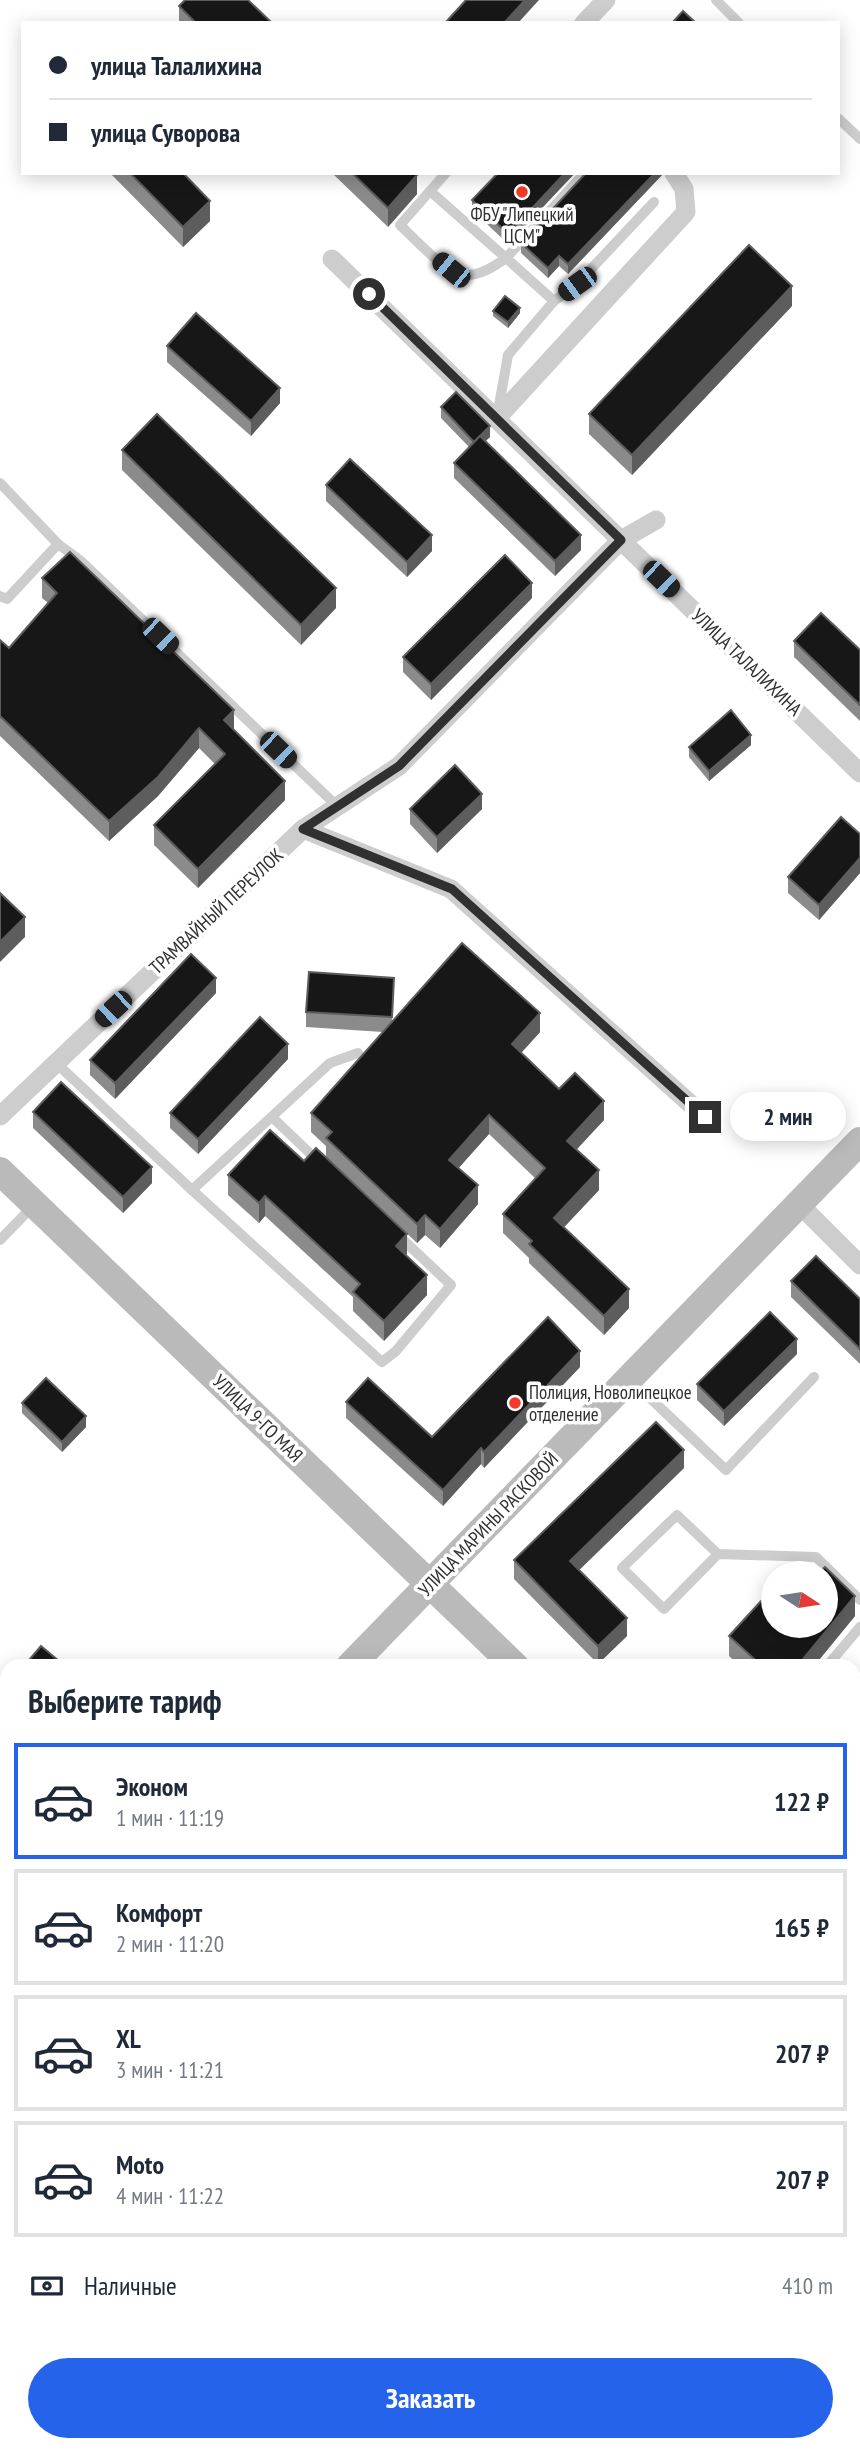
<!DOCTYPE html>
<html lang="ru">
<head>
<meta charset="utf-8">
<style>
  body { margin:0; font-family:"PT Sans Narrow",sans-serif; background:#f6f6f7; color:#1f2937; height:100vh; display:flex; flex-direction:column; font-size:26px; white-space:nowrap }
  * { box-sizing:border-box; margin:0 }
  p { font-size:23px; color:#747a83 }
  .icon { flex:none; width:38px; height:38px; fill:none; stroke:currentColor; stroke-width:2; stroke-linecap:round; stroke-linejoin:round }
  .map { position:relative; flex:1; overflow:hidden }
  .sheet { position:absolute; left:0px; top:1659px; width:861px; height:793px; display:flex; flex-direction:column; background:#fff; border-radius:21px 21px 0 0; box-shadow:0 4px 18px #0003 }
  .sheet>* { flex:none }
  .top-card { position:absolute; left:21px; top:21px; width:819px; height:154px; border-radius:0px; box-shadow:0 4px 18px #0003; display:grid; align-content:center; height:154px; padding:0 28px; background:#fff }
  .needle { width:46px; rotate:102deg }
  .tools { position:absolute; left:761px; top:1561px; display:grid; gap:14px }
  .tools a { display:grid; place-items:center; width:77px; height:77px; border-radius:50%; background:#fff; box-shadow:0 4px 18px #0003; font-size:35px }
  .end { position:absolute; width:32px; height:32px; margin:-16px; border:9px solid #303030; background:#fff; box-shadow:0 0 0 4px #fff }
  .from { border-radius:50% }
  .bubble { position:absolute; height:49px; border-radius:24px; background:#fff; box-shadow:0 4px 18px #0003; font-size:23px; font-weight:800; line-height:49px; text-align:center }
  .car { position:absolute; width:21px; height:42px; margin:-21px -10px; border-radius:9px; box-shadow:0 0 5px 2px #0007; background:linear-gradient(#222 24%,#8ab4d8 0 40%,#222 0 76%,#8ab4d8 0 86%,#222 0) }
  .top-card b { display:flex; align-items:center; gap:24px; height:66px; font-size:26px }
  .top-card b+b { border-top:2px solid #e0e1e3 }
  .top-card i { width:18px; height:18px; background:#1f2937 }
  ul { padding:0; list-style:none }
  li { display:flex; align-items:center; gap:21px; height:116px; margin:0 14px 10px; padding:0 14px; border:4px solid #e0e1e3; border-radius:0px }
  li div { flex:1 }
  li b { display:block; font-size:26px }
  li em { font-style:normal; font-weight:800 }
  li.on { border-color:#2563eb }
  li>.icon { width:63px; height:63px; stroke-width:1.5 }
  h2 { padding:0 28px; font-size:32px; line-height:84px }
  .pay { display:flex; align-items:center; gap:18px; height:77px; padding:0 28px; font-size:26px }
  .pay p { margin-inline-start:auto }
  .primary-button { display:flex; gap:14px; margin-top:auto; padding:14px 28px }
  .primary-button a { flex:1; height:80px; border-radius:42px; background:#2563eb; color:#fff; font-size:28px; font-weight:800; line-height:80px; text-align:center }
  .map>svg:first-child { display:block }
</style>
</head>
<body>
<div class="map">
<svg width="860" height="2451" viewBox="0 0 860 2451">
  <rect width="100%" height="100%" fill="#fff"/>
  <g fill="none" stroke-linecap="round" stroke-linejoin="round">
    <g stroke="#cdcdcd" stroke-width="10">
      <path d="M716 0 739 23"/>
      <path d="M838 118 860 139"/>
      <path d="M446 173 430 191 506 258 585 173"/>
      <path d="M430 191 400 225C414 238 446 274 466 275 480 276 495 266 506 258L554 301 508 355 498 411"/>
      <path d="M554 301 577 284 654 202"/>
      <path d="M0 483 58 544 81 561 337 806"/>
      <path d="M0 596 7 599 58 544"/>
      <path d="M56 1063 192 1190 330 1063 358 1053"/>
      <path d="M272 1117 319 1162"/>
      <path d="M192 1190 382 1362 396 1351 451 1285 399 1236"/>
      <path d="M0 1240 32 1207"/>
      <path d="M632 1381 726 1470 814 1377"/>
      <path d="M718 1554 664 1609 622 1568 677 1515 718 1554 816 1557 860 1600"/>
      <path d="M827 1666 860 1627"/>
      <path d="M854 1708 860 1714"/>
      <path d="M854 1838 860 1844"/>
      <path d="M854 1890 860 1883"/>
      <path d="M854 2349H860"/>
      <path d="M0 2360 7 2359"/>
    </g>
    <g stroke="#cdcdcd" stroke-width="19">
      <path d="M584 23 606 0"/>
      <path d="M332 259 860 773"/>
      <path d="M497 418 686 212 684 189 674 173"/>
      <path d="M303 829 451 889 705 1117"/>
      <path d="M0 1116 303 829 399 766 621 540 656 520"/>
      <path d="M799 1204 860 1265"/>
    </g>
    <g stroke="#bababa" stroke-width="28">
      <path d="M0 1171 515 1666"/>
      <path d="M350 1666 860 1141"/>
      <path d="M854 1993 860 1998"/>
      <path d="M0 2020 7 2013"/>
    </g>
  </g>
  <g fill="#8b8b8b">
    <path d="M179 6 272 23H179Z"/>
    <path d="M110 173H183L210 221 183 247Z"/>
    <path d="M332 173H415L417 194 388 227Z"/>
    <path d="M498 173H575L510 242 508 240 506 242 472 210V200Z"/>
    <path d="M586 173H662V175L568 274 559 266 548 278 521 253V243Z"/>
    <path d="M792 306 632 475 589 434V414Z"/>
    <path d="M493 311 520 313 508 328 493 316Z"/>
    <path d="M167 346 280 403 251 436 167 362Z"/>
    <path d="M441 407 490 437 485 441 581 550 555 576 454 478V463L469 447 441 418Z"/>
    <path d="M122 450 336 608 301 645 122 470Z"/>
    <path d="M326 485 432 551 407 577 326 501Z"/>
    <path d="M42 578 234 729 285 800 198 888 154 845V825L215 764 199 748 158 796 109 841 0 736V640L9 648 48 603 42 598Z"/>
    <path d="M532 598 431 700 403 672V657Z"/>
    <path d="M794 641 860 650V721L794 657Z"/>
    <path d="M751 745 709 781 689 757V747Z"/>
    <path d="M410 809H482L437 853 410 824Z"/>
    <path d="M860 834V873L819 920 788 893V877Z"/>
    <path d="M216 993 115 1099 90 1075V1060Z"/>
    <path d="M394 993 392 1021 540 1032 521 1053 559 1089 604 1120 576 1149 599 1190 564 1227 629 1308 604 1335 529 1263V1258L503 1233V1214L536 1179 489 1134 458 1168 478 1204 440 1248 425 1235 417 1243 326 1157V1146L311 1132V1113L383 1032 306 1027V1012Z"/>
    <path d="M288 1059 198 1154 170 1128V1113Z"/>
    <path d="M33 1112 152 1183 123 1213 33 1128Z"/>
    <path d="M228 1175 407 1254 406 1255 427 1295 384 1341 353 1311V1297L265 1216 259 1223 228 1195Z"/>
    <path d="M791 1281 860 1299V1364L791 1297Z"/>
    <path d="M797 1354 724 1426 697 1400V1384Z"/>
    <path d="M580 1367 484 1468 481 1464 443 1506 346 1418V1402L432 1437Z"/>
    <path d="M22 1403 86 1427 62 1452 22 1413Z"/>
    <path d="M684 1468 579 1570 627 1636 598 1664 514 1579V1560Z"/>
    <path d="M855 1616 814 1666H740L729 1656V1636L774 1626Z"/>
    <rect x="854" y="2280" width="6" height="41"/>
  </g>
  <g fill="#5d5d5d">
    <path d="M525 0H539L518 23H504Z"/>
    <path d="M565 173H575L510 242V232Z"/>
    <path d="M655 173H662V175L568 274V264Z"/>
    <path d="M417 175V194L388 227V208Z"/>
    <path d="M210 201V221L183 247V227Z"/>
    <path d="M508 230V240L506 242V232Z"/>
    <path d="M559 256V266L548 278V268Z"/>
    <path d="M792 286V306L632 475V455Z"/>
    <path d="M520 308V313L508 328V322Z"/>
    <path d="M280 388V403L251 436V421Z"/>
    <path d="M490 426V437L474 452V442Z"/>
    <path d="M432 535V551L407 577V562Z"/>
    <path d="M581 535V550L555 576V561Z"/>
    <path d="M532 583V598L431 700V684Z"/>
    <path d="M336 588V608L301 645V625Z"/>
    <path d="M234 710V729L224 720Z"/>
    <path d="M199 728V748L158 796 109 841V821Z"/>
    <path d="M751 735V745L709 781V771Z"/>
    <path d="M285 781V800L198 888V869Z"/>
    <path d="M482 794V809L437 853V837Z"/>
    <path d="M860 858V873L819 920V905Z"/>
    <path d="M25 917V937L0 962V942Z"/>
    <path d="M216 978V993L115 1099V1083Z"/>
    <path d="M540 1013V1032L512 1063V1044Z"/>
    <path d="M288 1044V1059L198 1154V1139Z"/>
    <path d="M604 1101V1120L567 1160V1141Z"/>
    <path d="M489 1115V1134L449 1179V1160Z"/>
    <path d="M152 1167V1183L123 1213V1197Z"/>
    <path d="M599 1170V1190L554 1238V1218Z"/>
    <path d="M478 1185V1204L440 1248V1229Z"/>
    <path d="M265 1196V1216L259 1223V1203Z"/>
    <path d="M425 1215V1235L417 1243V1224Z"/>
    <path d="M407 1234V1254L396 1266V1246Z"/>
    <path d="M427 1275V1295L384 1341V1321Z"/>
    <path d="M629 1289V1308L604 1335V1316Z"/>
    <path d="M797 1339V1354L724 1426V1411Z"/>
    <path d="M580 1351V1367L484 1468V1452Z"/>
    <path d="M86 1416V1427L62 1452V1442Z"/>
    <path d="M481 1448V1464L443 1506V1490Z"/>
    <path d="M684 1450V1468L570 1579V1561Z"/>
    <path d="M855 1596V1616L814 1666H799V1664Z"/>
    <path d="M627 1618V1636L598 1664V1646Z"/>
    <path d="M860 1765V1785L854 1791V1771Z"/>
  </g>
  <g fill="#171717" stroke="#5d5d5d" stroke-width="2">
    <path d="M185 0H248L272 23H196L179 6Z"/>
    <path d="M466 0H525L504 23H445Z"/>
    <path d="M683 11 696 23H672Z"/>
    <path d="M130 173H183L210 201 183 227Z"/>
    <path d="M352 173H415L417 175 388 208Z"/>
    <path d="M498 173H565L510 232 508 230 506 232 472 200Z"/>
    <path d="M586 173H655L568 264 559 256 548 268 521 243Z"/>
    <path d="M749 245 792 286 632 455 589 414Z"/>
    <path d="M505 296 520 308 508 322 493 311Z"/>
    <path d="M196 313 280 388 251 421 167 346Z"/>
    <path d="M456 392 490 426 474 442 441 407Z"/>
    <path d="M157 414 336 588 301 625 122 450Z"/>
    <path d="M480 436 581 535 555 561 454 463Z"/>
    <path d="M350 459 432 535 407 562 326 485Z"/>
    <path d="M70 552 234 710 224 720 285 781 198 869 154 825 225 754 199 728 158 777 109 821 0 716V640L9 648 57 593 42 578Z"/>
    <path d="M505 555 532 583 431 684 403 657Z"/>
    <path d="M821 613 860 650V705L794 641Z"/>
    <path d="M731 710 751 735 709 771 689 747Z"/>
    <path d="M455 765 482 794 437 837 410 809Z"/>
    <path d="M841 817 860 834V858L819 905 788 877Z"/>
    <path d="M0 893 25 917 0 942Z"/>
    <path d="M462 943 540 1013 512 1044 559 1089 575 1073 604 1101 567 1141 599 1170 554 1218 629 1289 604 1316 529 1244 532 1241 503 1214 545 1168 489 1115 449 1160 478 1185 440 1229 425 1215 417 1224 326 1138 332 1132 311 1113Z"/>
    <path d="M191 954 216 978 115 1083 90 1060Z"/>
    <path d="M309 972 394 978 392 1017 306 1012Z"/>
    <path d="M260 1017 288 1044 198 1139 170 1113Z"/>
    <path d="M61 1082 152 1167 123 1197 33 1112Z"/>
    <path d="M270 1130 304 1161 316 1148 407 1234 396 1246 427 1275 384 1321 353 1292 360 1284 265 1196 259 1203 228 1175Z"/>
    <path d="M816 1256 860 1299V1349L791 1281Z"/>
    <path d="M770 1312 797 1339 724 1411 697 1384Z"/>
    <path d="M548 1317 580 1351 484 1452 481 1448 443 1490 346 1402 368 1378 432 1437Z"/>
    <path d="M46 1378 86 1416 62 1442 22 1403Z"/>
    <path d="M656 1422 684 1450 570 1561 627 1618 598 1646 514 1560Z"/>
    <path d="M825 1567 855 1596 799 1664 801 1666H762L729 1636 762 1600 774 1612V1626H826V1573H818Z"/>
    <path d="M41 1646 65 1666H24Z"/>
    <path d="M854 1719 858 1723 860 1720V1765L854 1771Z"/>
    <rect x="854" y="2280" width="6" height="27"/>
  </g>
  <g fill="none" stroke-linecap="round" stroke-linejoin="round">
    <path stroke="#303030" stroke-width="9" d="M369 294 621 540 399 766 303 829 452 889 705 1117"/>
  </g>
  <g fill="#f13a27" stroke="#fff" stroke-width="2.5">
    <circle cx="522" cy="192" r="7"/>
    <circle cx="515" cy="1403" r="7"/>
  </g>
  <g text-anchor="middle" stroke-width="7" stroke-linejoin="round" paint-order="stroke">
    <g font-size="19" fill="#303030" stroke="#fff">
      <text x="522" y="221">ФБУ "Липецкий<tspan x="522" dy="22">ЦСМ"</tspan></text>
      <text x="529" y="1399" text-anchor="start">Полиция, Новолипецкое<tspan x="529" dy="22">отделение</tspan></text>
    </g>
    <g font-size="19" fill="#303030" stroke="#fff">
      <text transform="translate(747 662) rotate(44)" y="7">УЛИЦА ТАЛАЛИХИНА</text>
      <text transform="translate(216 911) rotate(-43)" y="7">ТРАМВАЙНЫЙ ПЕРЕУЛОК</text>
      <text transform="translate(258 1418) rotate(44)" y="7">УЛИЦА 9-ГО МАЯ</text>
      <text transform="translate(488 1524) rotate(-46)" y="7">УЛИЦА МАРИНЫ РАСКОВОЙ</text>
    </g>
  </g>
</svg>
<div class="tools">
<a><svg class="needle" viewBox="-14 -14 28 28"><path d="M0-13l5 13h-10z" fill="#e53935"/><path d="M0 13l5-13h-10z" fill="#747a83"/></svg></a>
</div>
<i class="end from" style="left:369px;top:294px"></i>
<i class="end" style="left:705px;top:1117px"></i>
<div class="bubble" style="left:730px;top:1092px;width:116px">2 мин</div>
<i class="car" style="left:451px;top:270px;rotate:309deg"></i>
<i class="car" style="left:577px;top:284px;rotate:234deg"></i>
<i class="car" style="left:661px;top:579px;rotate:134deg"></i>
<i class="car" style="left:160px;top:636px;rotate:134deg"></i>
<i class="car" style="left:278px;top:750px;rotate:134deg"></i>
<i class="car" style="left:113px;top:1009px;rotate:227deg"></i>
<div class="top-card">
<b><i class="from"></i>улица Талалихина</b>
<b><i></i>улица Суворова</b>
</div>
<section class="sheet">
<h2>Выберите тариф</h2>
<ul>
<li class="on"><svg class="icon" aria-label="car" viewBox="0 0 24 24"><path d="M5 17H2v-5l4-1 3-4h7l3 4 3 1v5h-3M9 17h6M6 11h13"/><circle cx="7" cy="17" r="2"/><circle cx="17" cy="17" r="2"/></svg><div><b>Эконом</b><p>1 мин · 11:19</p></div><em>122 ₽</em></li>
<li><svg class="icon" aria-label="car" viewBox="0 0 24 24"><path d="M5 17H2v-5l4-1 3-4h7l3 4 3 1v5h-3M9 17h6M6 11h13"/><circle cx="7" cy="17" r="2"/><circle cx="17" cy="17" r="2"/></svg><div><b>Комфорт</b><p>2 мин · 11:20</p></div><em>165 ₽</em></li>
<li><svg class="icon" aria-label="car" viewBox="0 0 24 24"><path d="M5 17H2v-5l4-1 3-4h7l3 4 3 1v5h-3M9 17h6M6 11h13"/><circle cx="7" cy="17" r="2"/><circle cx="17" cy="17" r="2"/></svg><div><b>XL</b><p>3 мин · 11:21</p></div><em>207 ₽</em></li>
<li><svg class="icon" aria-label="car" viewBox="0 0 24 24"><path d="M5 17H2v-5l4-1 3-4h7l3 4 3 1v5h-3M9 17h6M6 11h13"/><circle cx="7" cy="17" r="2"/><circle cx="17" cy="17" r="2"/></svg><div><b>Moto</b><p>4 мин · 11:22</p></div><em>207 ₽</em></li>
</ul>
<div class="pay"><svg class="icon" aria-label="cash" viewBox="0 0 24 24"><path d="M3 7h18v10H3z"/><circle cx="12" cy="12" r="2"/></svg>Наличные<p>410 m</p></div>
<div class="primary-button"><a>Заказать</a></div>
</section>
</div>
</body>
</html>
